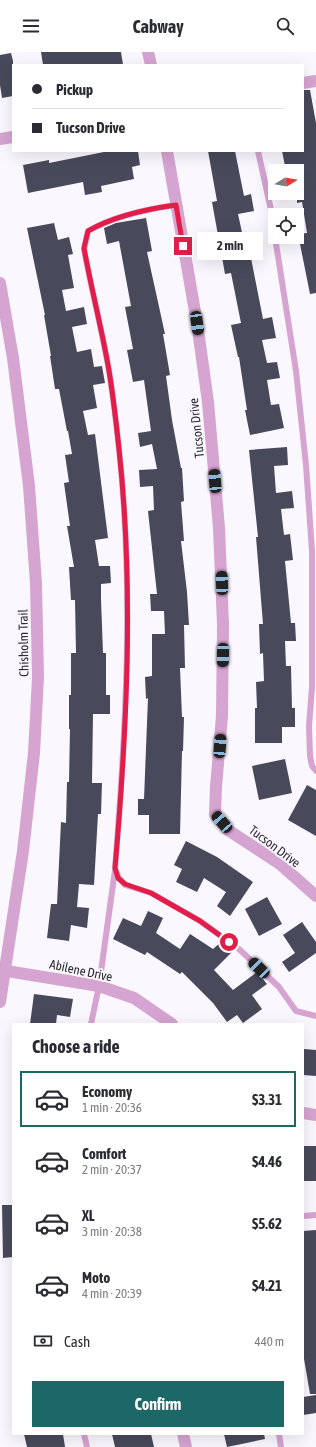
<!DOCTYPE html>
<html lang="en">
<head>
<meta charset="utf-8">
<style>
  body { margin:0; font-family:"Asap Condensed",sans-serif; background:#f2f2f3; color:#2b2b33; height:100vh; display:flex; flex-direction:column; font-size:15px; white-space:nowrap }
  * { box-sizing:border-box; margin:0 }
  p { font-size:13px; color:#7c7c81 }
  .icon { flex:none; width:22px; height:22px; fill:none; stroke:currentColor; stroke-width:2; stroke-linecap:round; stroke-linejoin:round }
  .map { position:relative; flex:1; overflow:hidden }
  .details { position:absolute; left:12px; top:971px; width:292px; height:412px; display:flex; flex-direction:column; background:#fff; border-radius:0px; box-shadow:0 4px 16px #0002 }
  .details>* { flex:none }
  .top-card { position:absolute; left:12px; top:12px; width:292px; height:88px; border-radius:0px; box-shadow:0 4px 16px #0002; display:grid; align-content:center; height:88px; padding:0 20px; background:#fff }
  .needle { width:26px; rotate:79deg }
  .controls { position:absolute; left:268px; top:112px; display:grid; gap:8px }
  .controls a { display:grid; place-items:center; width:36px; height:36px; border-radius:0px; background:#fff; box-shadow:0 4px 16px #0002; font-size:20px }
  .end { position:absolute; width:18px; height:18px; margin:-9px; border:5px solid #e11d48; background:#fff; box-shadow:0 0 0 2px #fff }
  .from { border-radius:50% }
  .bubble { position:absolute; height:28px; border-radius:0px; background:#fff; box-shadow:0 4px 16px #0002; font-size:13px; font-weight:700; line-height:28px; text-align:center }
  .car { position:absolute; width:12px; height:24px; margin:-12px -6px; border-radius:5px; box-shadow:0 0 3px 1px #0007; background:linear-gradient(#222 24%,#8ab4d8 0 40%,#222 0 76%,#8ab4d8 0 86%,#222 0) }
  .top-card b { display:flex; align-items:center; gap:14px; height:38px; font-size:15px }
  .top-card b+b { border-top:1px solid #e1e1e2 }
  .top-card i { width:10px; height:10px; background:#2b2b33 }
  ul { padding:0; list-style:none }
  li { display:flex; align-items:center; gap:12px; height:56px; margin:0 8px 6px; padding:0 12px; border:2px solid transparent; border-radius:0px }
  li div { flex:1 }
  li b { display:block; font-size:15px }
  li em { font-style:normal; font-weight:700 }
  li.on { border-color:#1c6866 }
  li>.icon { width:36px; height:36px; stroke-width:1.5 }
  h2 { padding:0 20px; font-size:18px; line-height:48px }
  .pay { display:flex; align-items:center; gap:10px; height:44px; padding:0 20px; font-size:15px }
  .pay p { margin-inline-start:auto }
  .button { display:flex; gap:8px; margin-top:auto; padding:8px 20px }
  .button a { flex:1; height:46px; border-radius:0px; background:#1c6866; color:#fff; font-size:16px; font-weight:700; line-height:46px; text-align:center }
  header { display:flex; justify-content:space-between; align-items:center; height:52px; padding:0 20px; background:#fff; font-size:18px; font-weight:700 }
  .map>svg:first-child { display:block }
</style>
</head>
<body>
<header><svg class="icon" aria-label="menu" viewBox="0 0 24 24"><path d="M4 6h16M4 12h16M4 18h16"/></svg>Cabway<svg class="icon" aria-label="search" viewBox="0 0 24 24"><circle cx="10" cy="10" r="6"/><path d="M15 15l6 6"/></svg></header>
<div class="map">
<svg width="316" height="1395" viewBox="0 0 316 1395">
  <rect width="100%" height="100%" fill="#faf7ff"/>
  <g fill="#48495a">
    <path d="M41 0H121L123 13H43Z"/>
    <path d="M11 1 13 9V44L2 46 0 33V3Z"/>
    <path d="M303 38H310L316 71V241L310 242 298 182 307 181 302 150 297 151V119H286L282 99H303Z"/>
    <path d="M104 99H138L140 113 132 115 134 127 101 134 102 140 85 143 83 130 28 141 23 113 49 108V111L104 100Z"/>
    <path d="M208 99H235L244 144 251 142 254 159 238 162 243 185 254 183 258 205 251 206 263 267 272 265 276 286 262 288 267 311 277 310 280 326 267 328 271 353 279 352 284 376 250 383 245 358H247L239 305H238L231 273 241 271 231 221 225 222 212 150 217 149Z"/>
    <path d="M146 166 152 199 147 200 165 282H163L170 323 166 324 172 368 181 416H182L184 449 181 450 184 489H181L187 540 189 573H184L185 616H180L182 665H184L183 699H182L180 782H149V763H138V747H144L148 646 146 647 145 625 152 624V582H165L164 559H151L150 542H157L148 459 154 458 153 434 140 435 139 418 157 417 152 392 140 395 138 381 151 379 144 328 133 330 127 298 133 297 125 255 131 254 119 189 107 192 104 176 116 171Z"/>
    <path d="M54 171 58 188 69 185 73 202 68 203 74 236 62 238 66 259 84 255 87 272 72 275 77 300 91 297 94 315 102 314 105 331 93 333 97 356 83 359 88 383 95 382 108 486 95 488 99 514H110L111 531 101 532V547L103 601H106V643H110V662H93L92 731H102L101 762H98L94 833 79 832 77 855 89 856 87 876 71 873 69 889 47 886 51 852H57L61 770 66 771 67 730H69L70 677H69V643H71V601H76L75 548H71L69 515H74L67 474H70L64 431 69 430 65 403 72 402 68 379H67L59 337H55L50 304H51L44 263H45L27 176Z"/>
    <path d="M287 395 288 413 274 414 276 441 292 439 294 456 281 457 284 483 290 482 293 508 285 509 291 571H295L296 589H285L286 614H291L292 656H295V675H282V691H255V656H257L256 630 264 629 263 601 260 602 259 572H263L256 485H258L249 398Z"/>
    <path d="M285 707 292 741 259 748 252 714Z"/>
    <path d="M307 733 316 738V784L288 768Z"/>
    <path d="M186 789 217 805 253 830 230 864 217 854 226 840 204 826 197 840 176 830 182 817 174 813Z"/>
    <path d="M267 845 282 872 259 884 245 857Z"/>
    <path d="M148 859 163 866 156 881 180 897 190 882 213 897 221 890 230 896 233 899 214 918 233 938 257 920 267 932 252 943 262 957 243 971 237 963 227 970 213 951 182 920 180 922 147 900 145 903 113 887 123 866 141 874Z"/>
    <path d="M302 870 316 890V901L289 920 282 910 295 901 283 883Z"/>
    <path d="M34 942 73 947 70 965 57 963 56 972H30Z"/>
    <path d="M304 997 316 998V1024L303 1023Z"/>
    <rect x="303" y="1094" width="13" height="35"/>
    <path d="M2 1153H13V1205L3 1206Z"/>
    <path d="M316 1178V1342H310L303 1301V1179Z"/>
    <path d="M316 1343V1361L303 1363V1345Z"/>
    <path d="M24 1382H63L65 1395H27Z"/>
    <path d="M112 1382H151L154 1395H115Z"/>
    <path d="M224 1382H264L265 1387 227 1395Z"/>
  </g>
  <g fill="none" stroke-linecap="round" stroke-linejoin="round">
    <g stroke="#d6a4d1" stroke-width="6">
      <path d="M258 99 271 158 275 183"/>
      <path d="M176 153C147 157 114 164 88 179L84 197C91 236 101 274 108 313 113 341 116 369 119 397 134 536 126 678 115 817L119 826 125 833 151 841 200 869 239 897 279 935 296 959 316 964"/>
      <path d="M275 185 296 319 306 413 312 499V635L309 674 310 704 312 714 316 719"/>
      <path d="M91 972 99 934 115 818"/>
      <path d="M303 1164 316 1163"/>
      <path d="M84 1382 87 1395"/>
      <path d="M279 1382 281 1395"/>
    </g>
    <g stroke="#d6a4d1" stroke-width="12">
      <path d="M148 0 151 13"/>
      <path d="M303 31 316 29"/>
      <path d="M0 87 13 85"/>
      <path d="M167 99 197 271 208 350 219 476 223 572 222 664 216 735 215 762 228 778 280 812 316 844"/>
      <path d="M0 231 13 306 29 434 36 531 38 625 34 701 23 799 0 950"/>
      <path d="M0 918 99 934 134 946 172 972"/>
      <path d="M303 1061 316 1063"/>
      <path d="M183 1382 186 1395"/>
    </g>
  </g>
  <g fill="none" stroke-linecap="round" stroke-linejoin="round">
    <path stroke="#e11d48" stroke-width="5" d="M183 194 176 153C147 157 114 164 88 179L84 196C91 235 101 274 108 313 113 341 116 369 119 397 134 536 127 678 115 816L118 826 125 832 151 841 200 869 229 890"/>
  </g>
  <g text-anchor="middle" stroke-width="4" stroke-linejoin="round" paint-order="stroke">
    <g font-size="13" fill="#2d2a31" stroke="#faf7ff">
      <text transform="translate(196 376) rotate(-96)" y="5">Tucson Drive</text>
      <text transform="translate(23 591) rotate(-91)" y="5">Chisholm Trail</text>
      <text transform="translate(275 794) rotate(37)" y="5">Tucson Drive</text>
      <text transform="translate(81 918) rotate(12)" y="5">Abilene Drive</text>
    </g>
  </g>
</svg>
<div class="controls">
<a><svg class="needle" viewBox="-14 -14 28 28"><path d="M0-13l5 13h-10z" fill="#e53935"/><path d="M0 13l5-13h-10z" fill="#7c7c81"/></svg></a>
<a><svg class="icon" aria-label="locate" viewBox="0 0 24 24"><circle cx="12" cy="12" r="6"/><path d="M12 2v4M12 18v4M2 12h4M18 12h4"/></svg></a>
</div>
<i class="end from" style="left:229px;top:890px"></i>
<i class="end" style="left:183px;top:194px"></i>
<div class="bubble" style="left:197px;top:180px;width:66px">2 min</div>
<i class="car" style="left:197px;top:271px;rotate:172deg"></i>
<i class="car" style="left:215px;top:429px;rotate:355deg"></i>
<i class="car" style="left:222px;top:531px;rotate:358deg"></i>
<i class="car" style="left:223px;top:603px;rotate:181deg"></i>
<i class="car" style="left:220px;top:694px;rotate:4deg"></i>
<i class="car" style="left:222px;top:770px;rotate:319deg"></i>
<i class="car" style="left:259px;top:916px;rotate:314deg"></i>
<div class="top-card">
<b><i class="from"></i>Pickup</b>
<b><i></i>Tucson Drive</b>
</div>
<section class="details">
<h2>Choose a ride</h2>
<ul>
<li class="on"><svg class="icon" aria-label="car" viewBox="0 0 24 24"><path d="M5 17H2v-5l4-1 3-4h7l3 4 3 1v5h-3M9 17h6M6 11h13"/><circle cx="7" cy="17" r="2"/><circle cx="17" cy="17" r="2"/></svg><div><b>Economy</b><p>1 min · 20:36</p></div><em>$3.31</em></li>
<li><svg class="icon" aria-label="car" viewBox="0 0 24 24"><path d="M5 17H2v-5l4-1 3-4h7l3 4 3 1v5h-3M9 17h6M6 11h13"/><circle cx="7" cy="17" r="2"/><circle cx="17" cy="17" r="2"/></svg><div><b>Comfort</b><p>2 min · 20:37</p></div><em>$4.46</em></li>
<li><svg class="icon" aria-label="car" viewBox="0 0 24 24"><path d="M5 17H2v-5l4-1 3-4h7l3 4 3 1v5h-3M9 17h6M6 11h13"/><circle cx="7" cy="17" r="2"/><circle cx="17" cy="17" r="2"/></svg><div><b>XL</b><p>3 min · 20:38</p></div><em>$5.62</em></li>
<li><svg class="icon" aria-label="car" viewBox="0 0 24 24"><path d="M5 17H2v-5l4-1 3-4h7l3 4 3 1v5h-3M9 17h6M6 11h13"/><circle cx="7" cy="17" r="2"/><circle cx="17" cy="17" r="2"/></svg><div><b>Moto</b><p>4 min · 20:39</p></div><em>$4.21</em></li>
</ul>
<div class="pay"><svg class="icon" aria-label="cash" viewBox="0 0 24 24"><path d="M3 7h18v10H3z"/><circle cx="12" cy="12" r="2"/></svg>Cash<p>440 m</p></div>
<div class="button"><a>Confirm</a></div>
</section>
</div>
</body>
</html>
